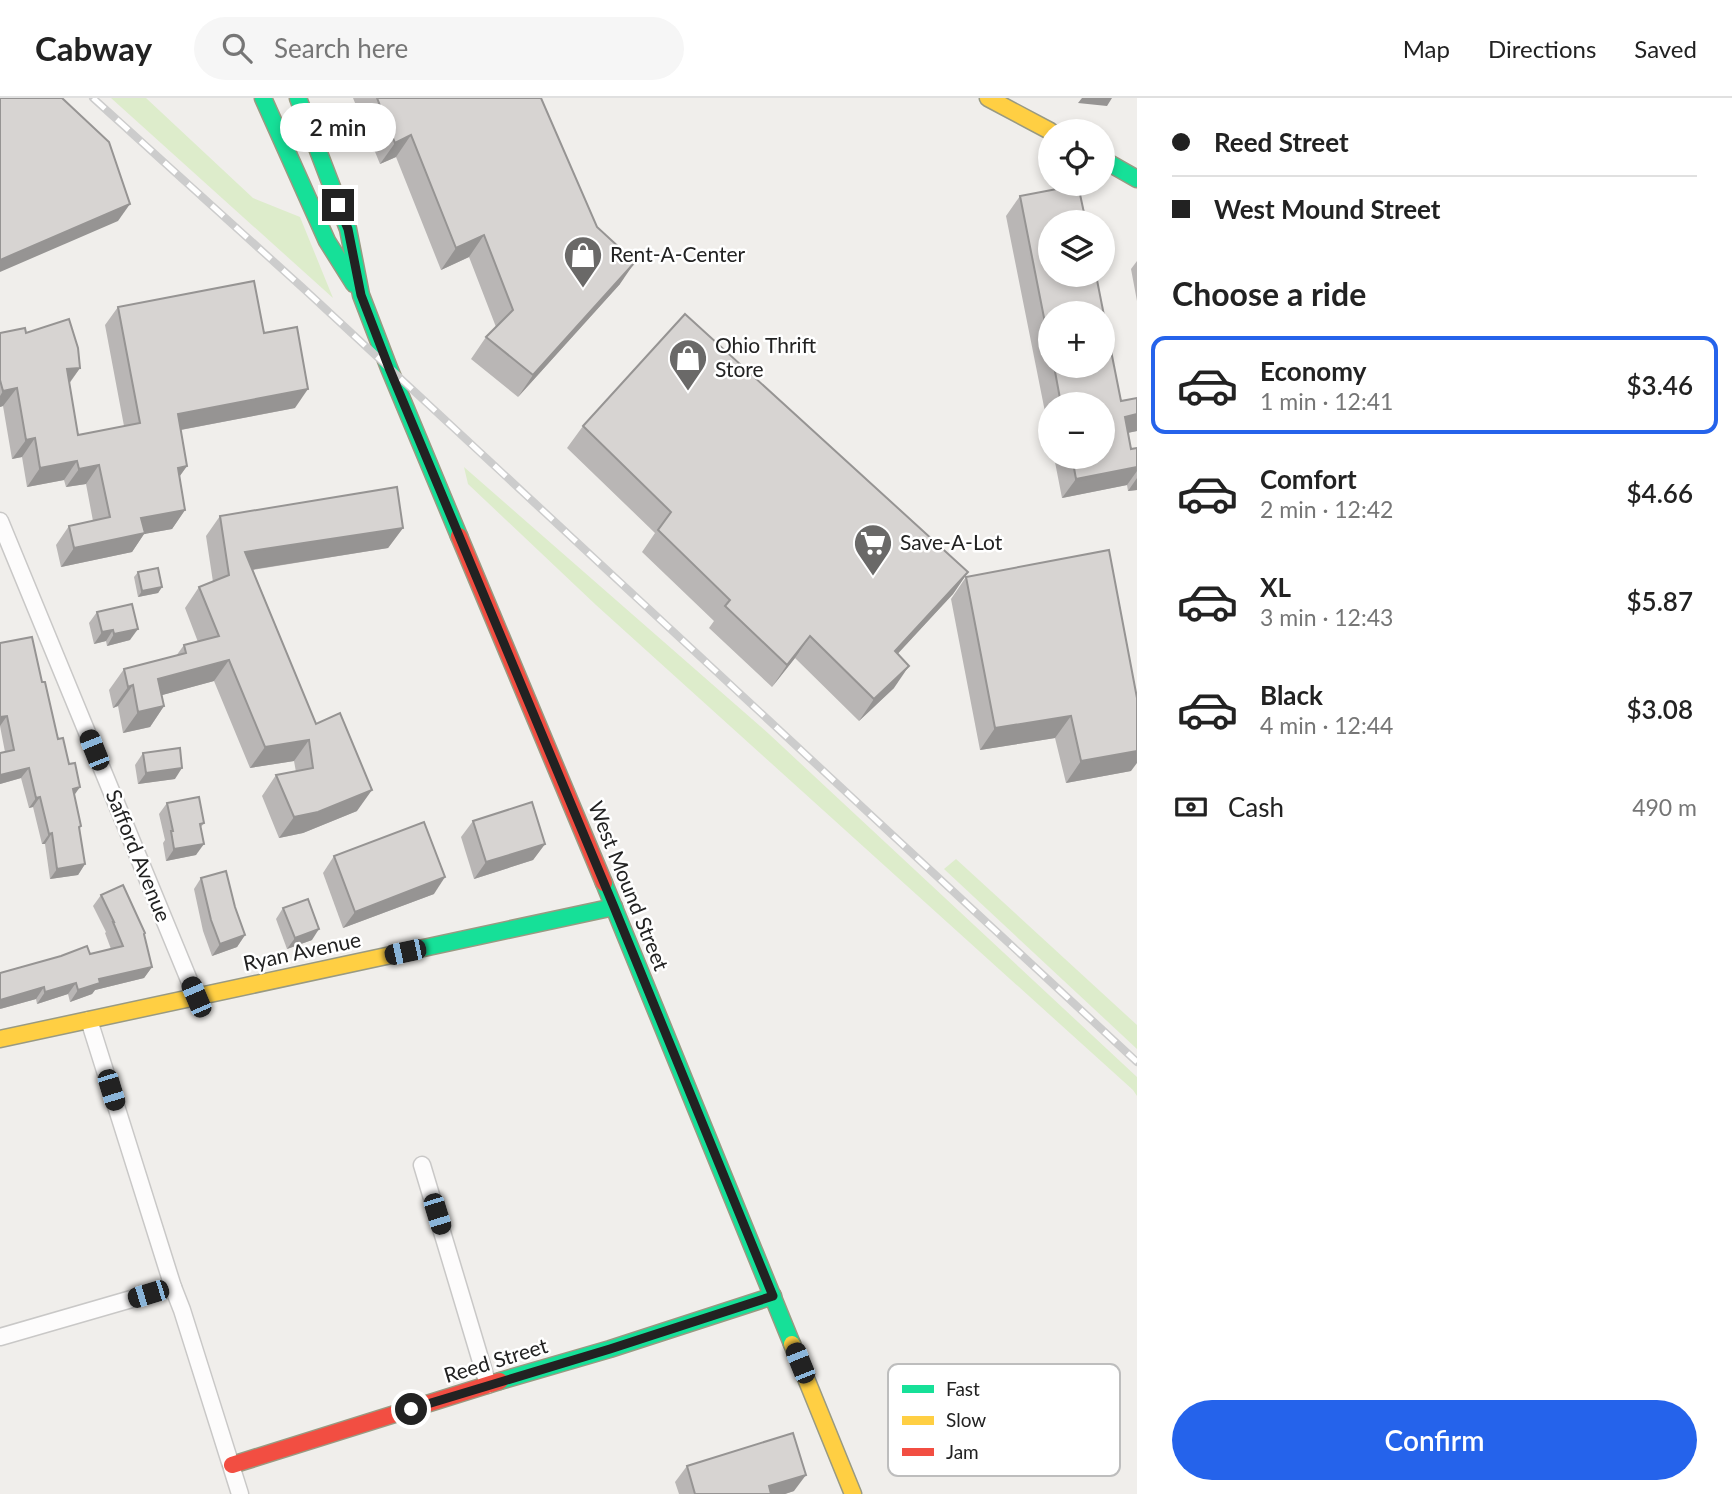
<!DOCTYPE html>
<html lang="en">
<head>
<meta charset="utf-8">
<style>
  body { margin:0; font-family:Lato,sans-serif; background:#f6f6f6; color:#222; height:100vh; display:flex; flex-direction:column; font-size:26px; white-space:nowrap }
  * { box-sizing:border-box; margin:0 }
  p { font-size:23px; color:#767676 }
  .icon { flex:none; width:38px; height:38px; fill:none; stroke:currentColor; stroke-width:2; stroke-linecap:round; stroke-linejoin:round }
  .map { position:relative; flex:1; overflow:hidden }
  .drawer { display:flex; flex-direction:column; background:#fff; width:595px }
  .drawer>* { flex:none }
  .top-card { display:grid; align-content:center; height:154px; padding:0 35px; background:#fff }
  .fabs { position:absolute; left:1038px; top:21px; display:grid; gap:14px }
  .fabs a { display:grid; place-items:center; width:77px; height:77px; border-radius:50%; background:#fff; box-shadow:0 4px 10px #0003; font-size:35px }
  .end { position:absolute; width:32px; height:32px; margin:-16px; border:9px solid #222; background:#fff; box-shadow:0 0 0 4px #fff }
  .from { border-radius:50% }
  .bubble { position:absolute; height:49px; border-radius:24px; background:#fff; box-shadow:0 4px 10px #0003; font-size:23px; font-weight:600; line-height:49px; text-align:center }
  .car { position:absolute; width:21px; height:42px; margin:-21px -10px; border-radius:9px; box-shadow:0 0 5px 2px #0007; background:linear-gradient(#222 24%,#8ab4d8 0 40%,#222 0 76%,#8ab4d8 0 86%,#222 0) }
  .top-card b { display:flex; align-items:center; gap:24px; height:66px; font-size:26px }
  .top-card b+b { border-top:2px solid #e0e0e0 }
  .top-card i { width:18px; height:18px; background:#222 }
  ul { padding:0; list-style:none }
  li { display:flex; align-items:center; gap:21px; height:98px; margin:0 14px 10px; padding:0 21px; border:4px solid transparent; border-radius:14px }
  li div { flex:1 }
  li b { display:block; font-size:26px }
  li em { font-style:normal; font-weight:600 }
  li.on { border-color:#2563eb }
  li>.icon { width:63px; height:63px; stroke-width:1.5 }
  h2 { padding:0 35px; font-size:32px; line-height:84px }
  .pay { display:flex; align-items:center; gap:18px; height:77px; padding:0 35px; font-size:26px }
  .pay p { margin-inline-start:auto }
  .action { display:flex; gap:14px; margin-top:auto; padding:14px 35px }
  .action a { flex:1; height:80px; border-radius:42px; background:#2563eb; color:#fff; font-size:28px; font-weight:600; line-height:80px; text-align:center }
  header { display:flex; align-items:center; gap:42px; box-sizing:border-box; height:98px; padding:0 35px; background:#fff; border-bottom:2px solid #e0e0e0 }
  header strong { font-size:33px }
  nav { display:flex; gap:38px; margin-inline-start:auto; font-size:24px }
  .search { width:490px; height:63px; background:#f6f6f6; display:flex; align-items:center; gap:18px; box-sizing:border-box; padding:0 24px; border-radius:38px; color:#767676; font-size:26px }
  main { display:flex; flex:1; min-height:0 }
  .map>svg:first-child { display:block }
</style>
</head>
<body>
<header>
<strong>Cabway</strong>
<div class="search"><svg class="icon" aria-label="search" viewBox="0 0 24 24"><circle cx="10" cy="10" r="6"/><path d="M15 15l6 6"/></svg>Search here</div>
<nav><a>Map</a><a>Directions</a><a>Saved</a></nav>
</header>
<main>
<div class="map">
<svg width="1137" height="1396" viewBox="0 0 1137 1396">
  <rect width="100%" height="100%" fill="#f0eeeb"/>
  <g fill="#ddeccb">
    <path d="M111 0H146L253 100 300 119 333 200Z"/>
    <path d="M464 369 769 636 1137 979V998L1133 992 596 507 468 386Z"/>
    <path d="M956 761 1137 927V951L944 771Z"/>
  </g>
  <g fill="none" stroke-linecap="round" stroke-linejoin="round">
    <g stroke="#c9c8c7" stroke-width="19">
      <g id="street">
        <path d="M0 423 196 899"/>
        <path d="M89 922 173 1189 182 1212 240 1396"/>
        <path d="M422 1067 488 1287"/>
        <path d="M0 1239 173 1189"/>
      </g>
    </g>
    <g stroke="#999a82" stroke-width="19">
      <g id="fast">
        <path d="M263 0 327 143 354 186"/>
        <path d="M298 0 348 131 361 197 389 270 459 438"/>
        <path d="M1102 61 1137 81"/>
        <path d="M604 785 792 1246"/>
        <path d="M391 857 614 809"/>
        <path d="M500 1283 610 1251 773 1198"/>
      </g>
    </g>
    <g stroke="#999a82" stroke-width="19">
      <g id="slow">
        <path d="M988 0 1050 33"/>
        <path d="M0 941 391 857"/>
        <path d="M792 1246 853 1396"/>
      </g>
    </g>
    <g stroke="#999a82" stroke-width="19">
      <g id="jam">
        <path d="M459 438 604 785"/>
        <path d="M232 1367 500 1283"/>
      </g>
    </g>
    <use href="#street" stroke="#fdfcfc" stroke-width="16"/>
    <use href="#fast" stroke="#16e098" stroke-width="16"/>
    <use href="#slow" stroke="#ffcf43" stroke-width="16"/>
    <use href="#jam" stroke="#f24e42" stroke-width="16"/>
    <g stroke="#ccc" stroke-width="8">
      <path id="rail" d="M93 0 304 191 1137 964"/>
    </g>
    <use href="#rail" stroke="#fff" stroke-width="5" stroke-dasharray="16" stroke-linecap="butt"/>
  </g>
  <g fill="#b9b6b5" fill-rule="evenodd">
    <path d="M353 0H541L620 186 518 299 471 261 486 239 496 229 469 159 441 172 396 59 380 66Z"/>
    <path d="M1078 87 1086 124H1050V177H1096L1121 303 1137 300V333L1128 335 1131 351 1137 350V392L1128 393 1127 387 1062 400 1054 359H1102V306H1050V339L1006 118 1020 98ZM1050 215H1102V268H1050Z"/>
    <path d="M1137 163V203L1131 171Z"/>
    <path d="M118 209 264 235 295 310 181 332 187 368 179 379 185 412 172 431 144 436 132 454 61 469 56 447 69 428 93 423 86 386 66 389 64 382 27 389 22 359 12 361 3 308 0 309V235H26L80 270 69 286 78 337 124 328 105 227Z"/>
    <path d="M583 328 968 474 953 496 897 556 894 590 859 623 795 560 772 589 709 530 714 523 642 454 655 435 567 350Z"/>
    <path d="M220 418 403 430 388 450 253 472 316 626 357 713 303 735 279 740 262 698 276 677 296 674 294 663 250 670 214 583 162 597 164 608 150 629 123 635 118 608 113 610 109 592 124 571 176 558 184 547 198 544 185 510 199 489 213 484 206 438Z"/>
    <path d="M138 474 162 489 158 495 138 499 134 479Z"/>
    <path d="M966 479 1131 673 1066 685 1055 640 980 652 951 501Z"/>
    <path d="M97 514 130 542 107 548 106 543 94 546 89 525Z"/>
    <path d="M0 545 42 584 74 698 85 766 78 777 50 781 45 746H42L33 709 29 710 21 680 0 686V655L5 654 0 628Z"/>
    <path d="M143 655 175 681 138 686 135 667Z"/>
    <path d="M167 705 204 725 201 729 196 757 166 763 163 745 165 742 159 716Z"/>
    <path d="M473 723 545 746 533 762 474 781 461 739Z"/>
    <path d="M334 758 434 796 343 830 323 775Z"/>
    <path d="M201 780 235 809 245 837 237 849 212 858 203 833 194 791Z"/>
    <path d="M101 797 145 835 144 837 152 869 144 880 95 892 92 896 70 904 68 896 37 906 36 901 0 911 90 856 111 851 105 835 106 834 93 808Z"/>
    <path d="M283 810 312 842 287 851 276 821Z"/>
    <path d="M687 1368 794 1393 785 1396H679L675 1384Z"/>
  </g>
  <g fill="#969493">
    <path d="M1082 0H1112L1107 8 1078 5Z"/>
    <path d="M411 37 396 59 380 66 395 45Z"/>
    <path d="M130 106 118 123 0 174V162Z"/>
    <path d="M484 137 469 159 441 172 456 150Z"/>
    <path d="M635 164 620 186 518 299 533 277Z"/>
    <path d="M80 270 67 288V271Z"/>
    <path d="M17 290 3 308 0 309V298L3 293Z"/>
    <path d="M308 291 295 310 164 335 178 316Z"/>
    <path d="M1137 316V333L1111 338 1125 319Z"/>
    <path d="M35 340 22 359 12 361 26 342Z"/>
    <path d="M77 363 64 382 27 389 40 370Z"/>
    <path d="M99 367 86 386 66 389 79 371Z"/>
    <path d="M187 368 174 386 178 370Z"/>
    <path d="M1137 369V373L1127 387 1062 400 1076 381Z"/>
    <path d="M1137 380V392L1128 393Z"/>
    <path d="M185 412 172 431 144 436 132 454 61 469 74 450 141 420Z"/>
    <path d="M403 430 388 450 231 475 245 454Z"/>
    <path d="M968 474 953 496 880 575 895 553Z"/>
    <path d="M162 489 158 495 138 499 142 493Z"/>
    <path d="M138 531 130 542 107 548 114 536Z"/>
    <path d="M113 532 106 543 94 546 102 534Z"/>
    <path d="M810 538 795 560 772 589 787 567Z"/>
    <path d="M229 562 214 583 144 602 158 581Z"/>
    <path d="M909 568 894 590 859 623 874 601Z"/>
    <path d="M133 587 118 608 113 610 128 589Z"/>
    <path d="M164 608 150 629 123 635 138 614Z"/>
    <path d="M7 618 0 628V619Z"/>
    <path d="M1071 618 1055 640 980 652 995 630Z"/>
    <path d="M309 642 294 663 250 670 265 649Z"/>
    <path d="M1137 653V665L1131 673 1066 685 1081 663Z"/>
    <path d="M29 670 21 680 0 686V677Z"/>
    <path d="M182 670 175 681 138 686 146 675Z"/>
    <path d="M80 689 73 699V691Z"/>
    <path d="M372 692 357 713 303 735 279 740 294 719Z"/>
    <path d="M40 699 33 709 29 710 36 700Z"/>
    <path d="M52 735 45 746H42L49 736Z"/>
    <path d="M204 746 196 757 166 763 174 751Z"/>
    <path d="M545 746 533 762 474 781 486 764Z"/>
    <path d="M85 766 78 777 50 781 57 771Z"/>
    <path d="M445 779 434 796 343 830 355 814Z"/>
    <path d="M319 831 312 842 287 851 295 840Z"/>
    <path d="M245 837 237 849 212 858 220 846Z"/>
    <path d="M152 869 144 880 95 892 92 896 70 904 78 892 99 881Z"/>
    <path d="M76 885 68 896 37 906 45 894Z"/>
    <path d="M44 889 36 901 0 911V902Z"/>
    <path d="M806 1377 794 1393 785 1396H763L769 1388Z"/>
  </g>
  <g fill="#d7d4d2" stroke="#969493" stroke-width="2">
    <path d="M0 0H62L109 44 130 106 0 162Z"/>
    <path d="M377 0H541L597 129 635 164 533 277 486 239 513 212 484 137 456 150 411 37 395 45Z"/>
    <path d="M1078 87 1086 124H1050V177H1096L1121 303 1137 300V316L1125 319 1131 351 1137 350V369L1076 381 1072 359H1102V306H1061L1054 268H1102V215H1050V250L1020 98Z"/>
    <path d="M254 183 264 235 297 229 308 291 178 316 187 368 178 370 185 412 141 420 145 435 74 450 69 428 110 419 99 367 79 371 77 363 40 370 35 340 26 342 17 290 3 293 0 282V235L25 230 26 235 69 221 78 250 80 270 67 271 78 337 140 325 118 209Z"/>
    <path d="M685 216 968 474 895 553 909 568 874 601 810 538 787 567 725 508 730 502 658 432 671 414 583 328Z"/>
    <path d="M397 389 403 430 245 454 316 626 340 615 372 692 318 714 294 719 276 677 313 670 309 642 265 649 229 562 158 581 164 608 138 614 133 587 128 589 124 571 186 555 184 547 219 538 199 489 229 477 220 418Z"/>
    <path d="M1109 452 1137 600V653L1081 663 1071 618 995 630 966 479Z"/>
    <path d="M158 470 162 489 142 493 138 474Z"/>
    <path d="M132 506 138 531 114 536 113 532 102 534 97 514Z"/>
    <path d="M32 539 42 584H45L58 641 63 640 69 666 75 665 80 689 73 691 81 728 79 729 85 766 57 771 52 735 49 736 40 699 36 700 29 670 0 677V655L14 652 7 618 0 619V545Z"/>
    <path d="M180 650 182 670 146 675 143 655Z"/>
    <path d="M199 699 204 725 200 726 204 746 174 751 171 733H173L167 705Z"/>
    <path d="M532 704 545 746 486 764 473 723Z"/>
    <path d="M424 724 445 779 355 814 334 758Z"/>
    <path d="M226 773 235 809 245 837 220 846 211 822 201 780Z"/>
    <path d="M123 787 145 835 144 836 152 869 99 881 100 885 78 892 76 885 45 894 44 889 0 902V875L61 858 87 848 90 856 123 848 113 824H114L101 797Z"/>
    <path d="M308 801 319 831 295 840 283 810Z"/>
    <path d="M793 1335 806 1377 769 1388 771 1396H695L687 1368Z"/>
  </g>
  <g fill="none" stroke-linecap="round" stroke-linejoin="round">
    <path stroke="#222" stroke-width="9" d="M338 107 348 131 361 197 389 270 614 809 773 1198 610 1251 411 1311"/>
  </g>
  <defs>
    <g id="shop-pin" transform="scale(2.0125)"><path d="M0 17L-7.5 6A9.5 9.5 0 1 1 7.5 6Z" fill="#6a6968" stroke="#fff"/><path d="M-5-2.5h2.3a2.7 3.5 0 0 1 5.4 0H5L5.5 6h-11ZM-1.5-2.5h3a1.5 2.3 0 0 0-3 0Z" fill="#fff"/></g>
    <g id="supermarket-pin" transform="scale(2.0125)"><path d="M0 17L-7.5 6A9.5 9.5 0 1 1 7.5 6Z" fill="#6a6968" stroke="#fff"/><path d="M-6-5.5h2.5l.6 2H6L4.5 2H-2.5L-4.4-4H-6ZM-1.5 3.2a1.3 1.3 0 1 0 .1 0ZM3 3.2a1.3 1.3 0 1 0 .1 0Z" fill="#fff"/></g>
  </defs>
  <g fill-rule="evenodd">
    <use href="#shop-pin" x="583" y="157"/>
    <use href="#shop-pin" x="688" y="260"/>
    <use href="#supermarket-pin" x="873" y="445"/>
  </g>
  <g text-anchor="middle" stroke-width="5" stroke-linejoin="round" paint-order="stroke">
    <g font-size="21" fill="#222" stroke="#fff" text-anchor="start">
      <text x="610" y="164">Rent-A-Center</text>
      <text x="715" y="255">Ohio Thrift<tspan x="715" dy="24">Store</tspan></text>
      <text x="900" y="452">Save-A-Lot</text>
    </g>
    <g font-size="21" fill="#222" stroke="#fff">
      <text transform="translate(138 758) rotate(68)" y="7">Safford Avenue</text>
      <text transform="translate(628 788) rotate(68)" y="7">West Mound Street</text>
      <text transform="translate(302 854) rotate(-12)" y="7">Ryan Avenue</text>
      <text transform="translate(496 1263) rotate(-17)" y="7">Reed Street</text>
    </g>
  </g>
  <rect x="888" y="1266" width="232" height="112" rx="10" fill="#fff" stroke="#bdbdbd" stroke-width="2"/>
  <rect x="902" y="1287" width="32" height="8" fill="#16e098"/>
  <rect x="902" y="1318" width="32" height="9" fill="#ffcf43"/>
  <rect x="902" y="1350" width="32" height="8" fill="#f24e42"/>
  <g font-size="19" fill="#222">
    <text x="946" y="1298">Fast</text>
    <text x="946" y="1329">Slow</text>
    <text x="946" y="1361">Jam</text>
  </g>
</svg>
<div class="fabs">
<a><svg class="icon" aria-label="locate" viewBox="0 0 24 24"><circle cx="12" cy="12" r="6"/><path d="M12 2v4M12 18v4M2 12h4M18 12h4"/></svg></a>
<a><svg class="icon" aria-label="layers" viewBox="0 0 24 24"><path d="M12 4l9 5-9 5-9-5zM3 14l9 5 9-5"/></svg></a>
<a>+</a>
<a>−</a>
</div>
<i class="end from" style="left:411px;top:1311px"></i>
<i class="end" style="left:338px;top:107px"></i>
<div class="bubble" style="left:280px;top:5px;width:116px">2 min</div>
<i class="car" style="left:94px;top:652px;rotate:338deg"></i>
<i class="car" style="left:405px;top:854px;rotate:258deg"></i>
<i class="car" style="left:196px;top:899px;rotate:337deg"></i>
<i class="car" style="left:111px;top:992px;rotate:163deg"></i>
<i class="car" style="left:437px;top:1116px;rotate:163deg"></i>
<i class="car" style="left:148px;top:1196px;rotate:253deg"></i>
<i class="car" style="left:800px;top:1265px;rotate:338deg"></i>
</div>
<section class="drawer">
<div class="top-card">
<b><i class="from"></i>Reed Street</b>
<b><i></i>West Mound Street</b>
</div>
<h2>Choose a ride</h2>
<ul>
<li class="on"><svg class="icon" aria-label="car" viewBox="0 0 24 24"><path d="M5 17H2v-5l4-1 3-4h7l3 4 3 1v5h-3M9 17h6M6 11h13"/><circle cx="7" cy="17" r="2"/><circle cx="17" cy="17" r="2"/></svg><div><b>Economy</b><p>1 min · 12:41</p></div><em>$3.46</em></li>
<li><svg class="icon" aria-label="car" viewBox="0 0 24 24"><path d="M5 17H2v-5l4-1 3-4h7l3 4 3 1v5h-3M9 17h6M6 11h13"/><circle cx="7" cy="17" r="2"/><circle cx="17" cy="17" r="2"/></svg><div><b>Comfort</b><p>2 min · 12:42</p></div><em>$4.66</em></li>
<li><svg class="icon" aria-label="car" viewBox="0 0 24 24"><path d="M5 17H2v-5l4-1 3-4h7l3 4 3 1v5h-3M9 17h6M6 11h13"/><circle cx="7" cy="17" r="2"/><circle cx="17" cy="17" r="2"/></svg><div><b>XL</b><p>3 min · 12:43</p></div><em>$5.87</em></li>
<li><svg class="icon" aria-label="car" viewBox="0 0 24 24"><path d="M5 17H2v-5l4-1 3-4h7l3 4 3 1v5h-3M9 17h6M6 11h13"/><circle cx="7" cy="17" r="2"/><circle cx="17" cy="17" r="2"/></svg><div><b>Black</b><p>4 min · 12:44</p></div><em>$3.08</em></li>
</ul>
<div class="pay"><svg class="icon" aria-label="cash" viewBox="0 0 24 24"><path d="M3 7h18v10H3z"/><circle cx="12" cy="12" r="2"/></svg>Cash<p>490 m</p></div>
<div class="action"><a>Confirm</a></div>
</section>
</main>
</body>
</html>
